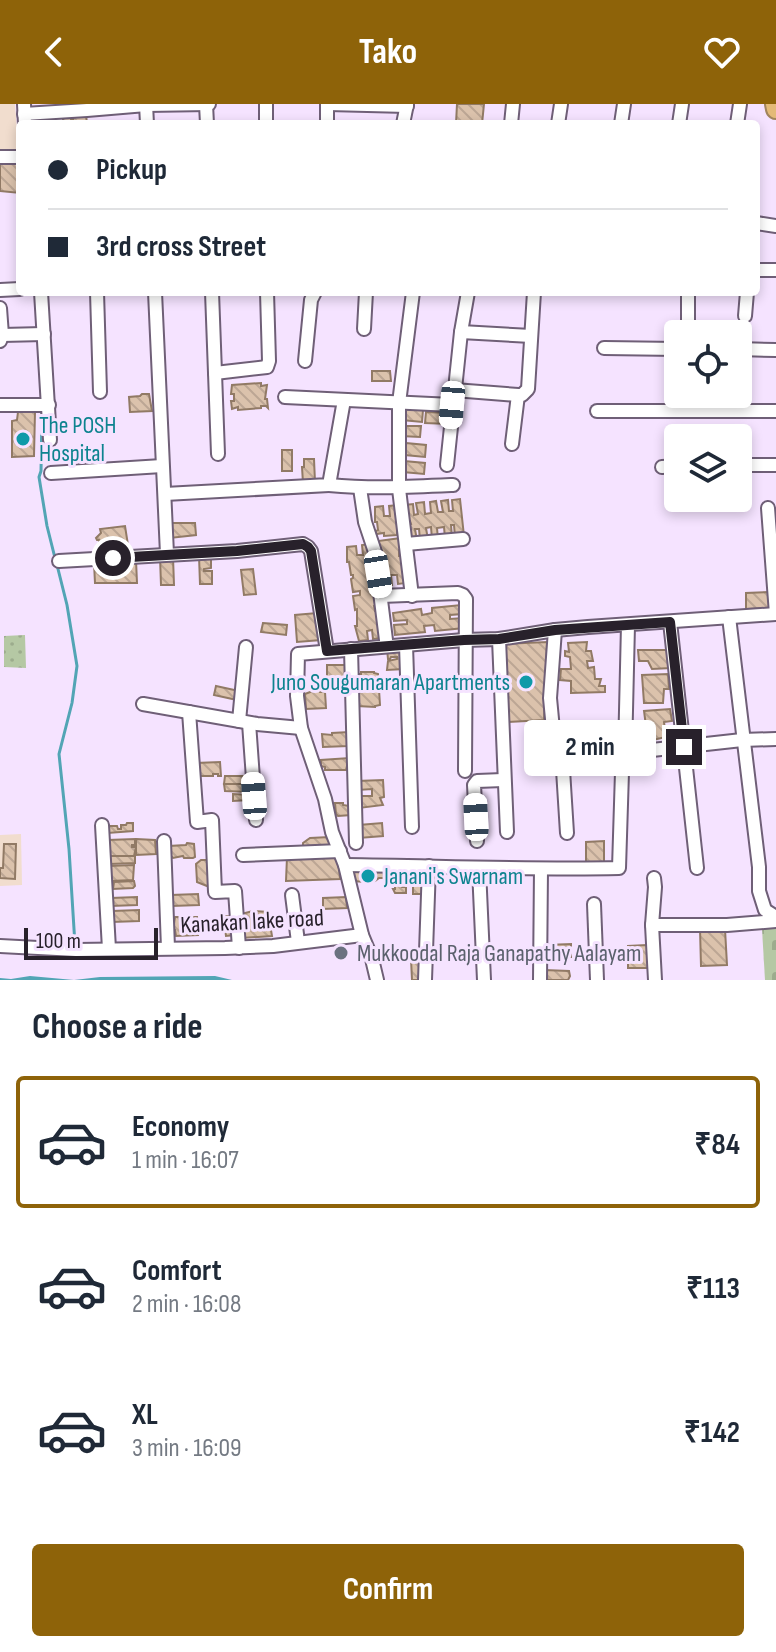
<!DOCTYPE html>
<html lang="en">
<head>
<meta charset="utf-8">
<style>
  body { margin:0; font-family:"Sofia Sans Condensed",sans-serif; background:#f6f6f7; color:#1f2937; height:100vh; display:flex; flex-direction:column; font-size:30px; white-space:nowrap }
  * { box-sizing:border-box; margin:0 }
  p { font-size:26px; color:#747a83 }
  .icon { flex:none; width:44px; height:44px; fill:none; stroke:currentColor; stroke-width:2; stroke-linecap:round; stroke-linejoin:round }
  .map { position:relative; height:876px; overflow:hidden }
  .panel { display:flex; flex-direction:column; background:#fff; flex:1 }
  .panel>* { flex:none }
  .guide { position:absolute; left:16px; top:16px; width:744px; height:176px; border-radius:8px; box-shadow:0 4px 12px #0003; display:grid; align-content:center; height:176px; padding:0 32px; background:#fff }
  .fabs { position:absolute; left:664px; top:216px; display:grid; gap:16px }
  .fabs a { display:grid; place-items:center; width:88px; height:88px; border-radius:8px; background:#fff; box-shadow:0 4px 12px #0003; font-size:40px }
  .scale { position:absolute; left:24px; bottom:20px; width:134px; box-sizing:border-box; padding-left:8px; border:4px solid #28212b; border-top:0; font-size:22px; line-height:28px; white-space:nowrap; color:#28212b; -webkit-text-stroke:6px #f5e3ff; paint-order:stroke }
  .end { position:absolute; width:36px; height:36px; margin:-18px; border:10px solid #28212b; background:#fff; box-shadow:0 0 0 4px #fff }
  .from { border-radius:50% }
  .bubble { position:absolute; height:56px; border-radius:8px; background:#fff; box-shadow:0 4px 12px #0003; font-size:26px; font-weight:700; line-height:56px; text-align:center }
  .car { position:absolute; width:24px; height:48px; margin:-24px -12px; border-radius:10px; box-shadow:0 0 6px 2px #0007; background:linear-gradient(#fff 24%,#345 0 40%,#fff 0 76%,#345 0 86%,#fff 0) }
  .guide b { display:flex; align-items:center; gap:28px; height:76px; font-size:30px }
  .guide b+b { border-top:2px solid #e0e1e3 }
  .guide i { width:20px; height:20px; background:#1f2937 }
  ul { padding:0; list-style:none }
  li { display:flex; align-items:center; gap:24px; height:132px; margin:0 16px 12px; padding:0 16px; border:4px solid transparent; border-radius:8px }
  li div { flex:1 }
  li b { display:block; font-size:30px }
  li em { font-style:normal; font-weight:700 }
  li.current { border-color:#8e6309 }
  li>.icon { width:72px; height:72px; stroke-width:1.5 }
  h2 { padding:0 32px; font-size:36px; line-height:96px }
  .primary-button { display:flex; gap:16px; margin-top:auto; padding:16px 32px }
  .primary-button a { flex:1; height:92px; border-radius:8px; background:#8e6309; color:#fff; font-size:32px; font-weight:700; line-height:92px; text-align:center }
  header { display:flex; justify-content:space-between; align-items:center; height:104px; padding:0 32px; background:#8e6309; color:#fff; font-size:36px; font-weight:700 }
  .map>svg:first-child { display:block }
</style>
</head>
<body>
<header><svg class="icon" aria-label="back" viewBox="0 0 24 24"><path d="M15 5l-7 7 7 7"/></svg>Tako<svg class="icon" aria-label="heart" viewBox="0 0 24 24"><path d="M12 20l-8-8c-3-5 5-10 8-4 3-6 11-1 8 4z"/></svg></header>
<div class="map">
<svg width="776" height="876" viewBox="0 0 776 876">
  <defs>
    <pattern id="grass-dots" width="8" height="8" patternUnits="userSpaceOnUse" patternTransform="scale(2)"><rect width="8" height="8" fill="#b5c8a4"/><path d="M2 2h.1M6 6h.1" fill="none" stroke="#9cac8d" stroke-width="1.8" stroke-linecap="round"/></pattern>
    <pattern id="cemetery-stones" width="16" height="16" patternUnits="userSpaceOnUse" patternTransform="scale(2)"><rect width="16" height="16" fill="#b5c8a4"/><path d="M2 7V4a2 2 0 0 1 4 0v3zM10 15v-3a2 2 0 0 1 4 0v3z" fill="#9cac8d"/></pattern>
    <pattern id="building-back-hatch" width="6" height="6" patternUnits="userSpaceOnUse" patternTransform="scale(2)"><rect width="6" height="6" fill="#dbc2ac"/><path d="M-1 5l2 2M0 0l6 6M5-1l2 2" fill="none" stroke="#bca694"/></pattern>
  </defs>
  <rect width="100%" height="100%" fill="#f5e3ff"/>
  <g fill="#f1ddce">
    <path d="M0 0H15L19 49H0Z"/>
    <path d="M21 730 22 781 0 782V731Z"/>
  </g>
  <path fill="url(#grass-dots)" d="M25 531 26 564 4 563V532Z"/>
  <path fill="url(#cemetery-stones)" d="M776 824V876H765L762 825Z"/>
  <path fill="#52a5b5" d="M30 872 74 876 100 873 215 872 232 876H0V874L11 875Z"/>
  <g fill="none" stroke-linecap="round" stroke-linejoin="round">
    <g stroke="#52a5b5" stroke-width="3">
      <path d="M42 308 41 367 39 373 47 422 55 454"/>
      <path d="M57 461 67 501 77 562 72 599 59 650 69 745 75 841"/>
    </g>
  </g>
  <g fill="url(#building-back-hatch)" stroke="#917a65" stroke-width="2">
    <path d="M457 0H484L482 20H456Z"/>
    <path d="M63 10H70L71 15H73V10H86L87 20H63Z"/>
    <path d="M0 58 20 60V89L0 87Z"/>
    <path d="M372 267H390L391 277H372Z"/>
    <path d="M261 279V282L267 281 265 295H267L268 304 266 302H261V304L238 306V303L232 305 231 297H234V290H231L232 281Z"/>
    <path d="M142 290H149L152 307 130 308 129 293 140 292Z"/>
    <path d="M403 305 423 306 422 318 402 316Z"/>
    <path d="M18 308H35L34 352 12 353V317L17 316Z"/>
    <path d="M426 308 449 309V320L425 319Z"/>
    <path d="M401 322H421L420 333 401 332Z"/>
    <path d="M406 339 426 341 425 353 405 351Z"/>
    <rect x="282" y="346" width="10" height="21"/>
    <path d="M304 355H314L315 378 303 379 302 363H304Z"/>
    <path d="M404 357 425 359 424 370 403 368Z"/>
    <path d="M460 395 464 432 455 433 454 421H451L452 433 445 434 444 423 437 424 438 435H432L431 423 426 424 428 436H420L419 425H415L417 437 409 438 407 421 411 420 410 417H406L405 401 413 400 414 411 418 410 416 399 424 398 425 410 431 409 430 398 436 397 438 408H443L441 397 448 396 449 407H453L452 396Z"/>
    <path d="M398 401 403 428H397V431L384 432V429L376 430V427L378 426 377 418H375V403L383 402 384 412H390L389 402Z"/>
    <path d="M169 419H195L196 431 170 434Z"/>
    <path d="M125 422 128 441 126 445 98 448V442L100 440 99 436H97L96 434 101 429 100 425Z"/>
    <path d="M401 434 402 446H399V452H403L406 479 398 480 397 471H391L392 481 383 482 380 454H382V450H380L378 437Z"/>
    <path d="M370 440 373 467 370 468 371 474 374 473 375 485 370 486 371 490 376 489 377 501 374 502 375 507H378L382 534 373 535 372 526 367 527 368 536 359 537 355 522H357V505L355 506 353 492 360 491V487L353 488 351 475 353 474V471H351L349 458H347V443L356 442 357 451H363L362 441Z"/>
    <path d="M199 452H211V464L204 465V467H212V480H200Z"/>
    <path d="M160 453H173L174 481H161Z"/>
    <path d="M136 456 137 479H95L94 459Z"/>
    <path d="M253 465 256 490 244 491 241 466Z"/>
    <path d="M769 488V504L746 505V489Z"/>
    <path d="M461 501 462 510 450 511V515L463 514 464 524 435 527 434 521 424 522 425 528 395 531 394 521 407 520V516L394 517 393 509 421 505 422 511 432 509V504Z"/>
    <path d="M317 509 321 536 297 538 295 511Z"/>
    <path d="M263 519 287 521 286 531 261 528Z"/>
    <path d="M547 538 544 616 508 618 504 540Z"/>
    <path d="M587 538 586 547H591L593 557H587L588 564 594 563 595 575H601L599 582H605V588L571 589V577L560 576 561 565H571L570 553 565 552V547L569 548 568 539Z"/>
    <path d="M387 545H403L404 565 387 566 388 557 397 555V553H391L390 555H388Z"/>
    <path d="M638 546H670L671 564 652 565 648 557H639Z"/>
    <path d="M327 561H348L349 578 327 579Z"/>
    <path d="M361 568H374V569L378 570 380 601 375 602V603L357 602 356 570H361Z"/>
    <path d="M668 570 669 585H664L663 599H644L642 571Z"/>
    <path d="M216 582 239 587 237 596 214 591Z"/>
    <path d="M318 585 320 588H325L326 604 306 605 305 590Z"/>
    <path d="M670 605 672 617 664 618 666 633 648 637 644 607Z"/>
    <path d="M349 628 348 642 323 643 322 630 332 631V629Z"/>
    <path d="M349 654 346 666H325V663L321 662V656Z"/>
    <path d="M220 658 221 672H218V670H213V672H196V659Z"/>
    <path d="M225 672H249L248 680H224Z"/>
    <path d="M383 676 384 693 380 694 383 701 359 704 358 692H372V685L358 686 357 677Z"/>
    <path d="M224 680H248L249 688 225 687Z"/>
    <path d="M233 690 249 691V696L233 697Z"/>
    <path d="M350 697 351 711 338 712 336 710 335 699H343V701L349 702 348 698Z"/>
    <path d="M127 719H133V727L108 729V722H117L118 725H121V721H126Z"/>
    <path d="M382 719 383 732 359 734V721Z"/>
    <path d="M329 733 330 746 303 743V739L310 734Z"/>
    <path d="M135 735V741H132V743H136L134 752H109L108 736Z"/>
    <path d="M136 735 155 736 156 750 136 751Z"/>
    <path d="M604 737V762L591 761 590 758H586V738Z"/>
    <path d="M187 739 194 740 195 753 193 754H184L183 752 173 754 170 751 169 742 186 741Z"/>
    <path d="M4 740H16L15 775 0 774V764H3Z"/>
    <path d="M338 751 340 775 286 777 287 753Z"/>
    <path d="M110 752H135V759L110 760Z"/>
    <path d="M201 756H210L211 779 207 782 197 778 196 760Z"/>
    <path d="M134 761 133 776 111 777V767H108V762Z"/>
    <path d="M383 762 384 774H379L375 777 370 778 368 776 366 778 352 777 351 763Z"/>
    <path d="M406 765V781H401L402 783H406V789H395L393 785H395V781H393V779L394 778V775H401V773H394L392 768Z"/>
    <path d="M413 765 427 767V790H413Z"/>
    <path d="M134 777 135 782 133 784 113 785 114 778Z"/>
    <path d="M198 790 199 801 172 802 171 791Z"/>
    <path d="M137 793V801L111 802V794Z"/>
    <path d="M346 793 347 804 323 805V794Z"/>
    <path d="M139 806V817L112 818V807Z"/>
    <path d="M253 807 268 808 272 832 241 834V810Z"/>
    <path d="M223 812H232L235 831 226 832Z"/>
    <path d="M175 813H197L198 831 176 832 175 826H173Z"/>
    <path d="M700 825H725L727 861 701 862Z"/>
    <path d="M571 840V853H546V841Z"/>
    <path d="M647 841 650 843 652 864H628V842Z"/>
    <path d="M411 855H422V876H412Z"/>
    <path d="M544 866 569 867 570 872 568 876H549L544 873Z"/>
  </g>
  <g fill="none" stroke-linecap="round" stroke-linejoin="round">
    <g stroke="#6f5f77" stroke-width="16">
      <g id="minor">
        <path d="M24 0 25 20"/>
        <path d="M146 0 147 20"/>
        <path d="M206 0 207 20"/>
        <path d="M266 0V20"/>
        <path d="M328 0 407 2"/>
        <path d="M24 10 87 6 146 1 209 0"/>
        <path d="M327 20V0"/>
        <path d="M403 20 407 0"/>
        <path d="M511 20 513 0"/>
        <path d="M558 20 561 0"/>
        <path d="M621 20 624 0"/>
        <path d="M679 20 682 0"/>
        <path d="M737 20 740 0"/>
        <path d="M0 53H20"/>
        <path d="M756 119 776 122"/>
        <path d="M756 166H776"/>
        <path d="M0 186 20 185"/>
        <path d="M41 188 50 336"/>
        <path d="M97 188 100 288"/>
        <path d="M155 188 167 450"/>
        <path d="M212 188 218 350"/>
        <path d="M0 204 2 231 0 237"/>
        <path d="M745 212 747 188"/>
        <path d="M364 225 366 188"/>
        <path d="M461 228 531 232"/>
        <path d="M688 230V188"/>
        <path d="M2 231 44 230"/>
        <path d="M604 244 678 245"/>
        <path d="M738 245 776 246"/>
        <path d="M305 257 311 196 315 188"/>
        <path d="M215 269 267 263 269 257 267 188"/>
        <path d="M454 286 518 291H522L528 285 534 188"/>
        <path d="M285 293 452 301"/>
        <path d="M0 301H49"/>
        <path d="M597 307H776"/>
        <path d="M512 340 518 291"/>
        <path d="M447 361 461 228 468 188"/>
        <path d="M738 361H776"/>
        <path d="M662 363 678 362"/>
        <path d="M51 369 162 362"/>
        <path d="M329 381C371 385 411 383 453 381"/>
        <path d="M360 384 365 418 375 448 386 536"/>
        <path d="M165 390 329 381 344 296"/>
        <path d="M768 404 776 510"/>
        <path d="M406 440 463 435"/>
        <path d="M59 457 237 447 303 440 308 443 311 447 327 547"/>
        <path d="M381 492 458 489 463 491 466 495 465 667"/>
        <path d="M412 492 399 385V299L413 188"/>
        <path d="M729 513 759 763V787L765 806 776 813"/>
        <path d="M670 518 697 764"/>
        <path d="M555 526 550 594 554 636 561 634 567 729"/>
        <path d="M499 535 507 728"/>
        <path d="M406 541 412 723"/>
        <path d="M351 545 356 739"/>
        <path d="M143 600 257 620 301 624"/>
        <path d="M189 608 197 718 212 716 215 788 235 787 239 844"/>
        <path d="M239 617 246 543"/>
        <path d="M249 619 256 716"/>
        <path d="M625 649 742 636 776 635"/>
        <path d="M102 721 109 845"/>
        <path d="M164 737 168 844"/>
        <path d="M477 737 474 681 477 677 503 676"/>
        <path d="M243 751 340 747"/>
        <path d="M345 761C436 762 527 766 619 764L622 668 625 649 628 521"/>
        <path d="M479 765 484 876"/>
        <path d="M654 774 655 783 652 821 655 876"/>
        <path d="M292 791 298 838"/>
        <path d="M594 800 597 876"/>
        <path d="M652 821H727L776 817"/>
        <path d="M0 842 76 846 225 844 273 842 362 831"/>
        <path d="M377 876 372 855 362 831 345 761 332 728 325 695 301 624 297 592 298 550 464 536 499 535 555 526 588 523 776 510"/>
        <path d="M425 876 429 762"/>
        <path d="M540 876 541 765"/>
      </g>
    </g>
    <g stroke="#a2845d" stroke-width="22">
      <path id="highway" d="M775 0 776 5"/>
    </g>
    <use href="#minor" stroke="#fff" stroke-width="12"/>
    <use href="#highway" stroke="#e4ba78" stroke-width="18"/>
  </g>
  <g fill="none" stroke-linecap="round" stroke-linejoin="round">
    <path stroke="#28212b" stroke-width="10" d="M113 454 237 447 303 440 308 443 311 447 327 547 464 536 499 535 555 526 670 518 684 643"/>
  </g>
  <g fill="#0f9aa8" stroke="#f5e3ff" stroke-width="3">
    <circle cx="23" cy="335" r="8"/>
    <circle cx="526" cy="578" r="8"/>
    <circle cx="368" cy="772" r="8"/>
  </g>
  <circle fill="#6b7280" stroke="#f5e3ff" stroke-width="3" cx="341" cy="849" r="8"/>
  <g text-anchor="middle" stroke-width="6" stroke-linejoin="round" paint-order="stroke">
    <g font-size="24" fill="#0d838f" stroke="#f5e3ff" text-anchor="start">
      <text x="39" y="329">The POSH<tspan x="39" dy="28">Hospital</tspan></text>
      <text x="510" y="586" text-anchor="end">Juno Sougumaran Apartments</text>
      <text x="384" y="780">Janani's Swarnam</text>
    </g>
    <g font-size="24" fill="#28212b" stroke="#f5e3ff">
      <text transform="translate(252 817) rotate(-3)" y="8">Kanakan lake road</text>
    </g>
    <g font-size="24" fill="#5b616d" stroke="#f5e3ff" text-anchor="start">
      <text x="357" y="857">Mukkoodal Raja Ganapathy Aalayam</text>
    </g>
  </g>
</svg>
<div class="fabs">
<a><svg class="icon" aria-label="locate" viewBox="0 0 24 24"><circle cx="12" cy="12" r="6"/><path d="M12 2v4M12 18v4M2 12h4M18 12h4"/></svg></a>
<a><svg class="icon" aria-label="layers" viewBox="0 0 24 24"><path d="M12 4l9 5-9 5-9-5zM3 14l9 5 9-5"/></svg></a>
</div>
<div class="scale">100 m</div>
<i class="end from" style="left:113px;top:454px"></i>
<i class="end" style="left:684px;top:643px"></i>
<div class="bubble" style="left:524px;top:616px;width:132px">2 min</div>
<i class="car" style="left:452px;top:301px;rotate:185deg"></i>
<i class="car" style="left:378px;top:470px;rotate:171deg"></i>
<i class="car" style="left:254px;top:692px;rotate:356deg"></i>
<i class="car" style="left:476px;top:713px;rotate:357deg"></i>
<div class="guide">
<b><i class="from"></i>Pickup</b>
<b><i></i>3rd cross Street</b>
</div>
</div>
<section class="panel">
<h2>Choose a ride</h2>
<ul>
<li class="current"><svg class="icon" aria-label="car" viewBox="0 0 24 24"><path d="M5 17H2v-5l4-1 3-4h7l3 4 3 1v5h-3M9 17h6M6 11h13"/><circle cx="7" cy="17" r="2"/><circle cx="17" cy="17" r="2"/></svg><div><b>Economy</b><p>1 min · 16:07</p></div><em>₹84</em></li>
<li><svg class="icon" aria-label="car" viewBox="0 0 24 24"><path d="M5 17H2v-5l4-1 3-4h7l3 4 3 1v5h-3M9 17h6M6 11h13"/><circle cx="7" cy="17" r="2"/><circle cx="17" cy="17" r="2"/></svg><div><b>Comfort</b><p>2 min · 16:08</p></div><em>₹113</em></li>
<li><svg class="icon" aria-label="car" viewBox="0 0 24 24"><path d="M5 17H2v-5l4-1 3-4h7l3 4 3 1v5h-3M9 17h6M6 11h13"/><circle cx="7" cy="17" r="2"/><circle cx="17" cy="17" r="2"/></svg><div><b>XL</b><p>3 min · 16:09</p></div><em>₹142</em></li>
</ul>
<div class="primary-button"><a>Confirm</a></div>
</section>
</body>
</html>
